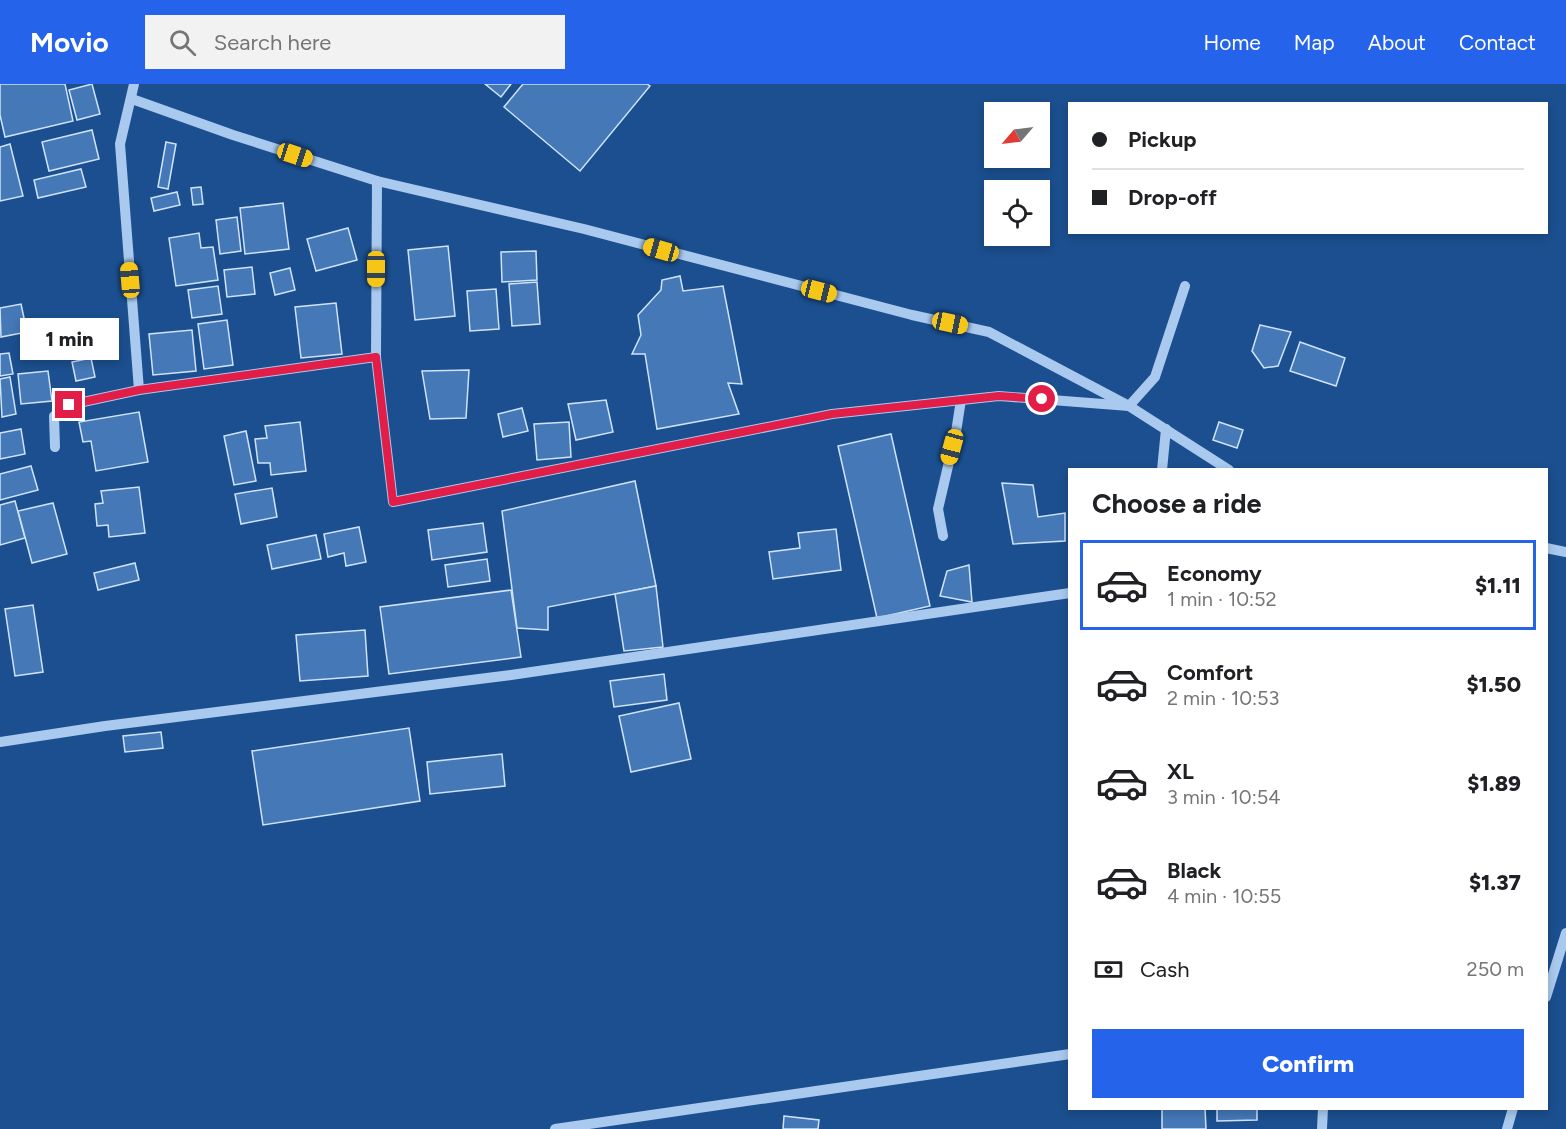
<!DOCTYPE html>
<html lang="en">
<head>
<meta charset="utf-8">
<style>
  body { margin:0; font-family:Figtree,sans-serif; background:#f2f2f2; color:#202124; height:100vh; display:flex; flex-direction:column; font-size:22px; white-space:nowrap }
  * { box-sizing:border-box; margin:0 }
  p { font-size:20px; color:#757577 }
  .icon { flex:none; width:33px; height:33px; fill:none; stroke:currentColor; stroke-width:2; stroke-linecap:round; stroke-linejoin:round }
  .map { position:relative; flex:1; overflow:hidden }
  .drawer { position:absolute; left:1068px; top:384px; width:480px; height:642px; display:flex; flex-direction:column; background:#fff; border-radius:0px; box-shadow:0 3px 9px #0003 }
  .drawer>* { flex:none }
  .guide { position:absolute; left:1068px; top:18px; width:480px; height:132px; border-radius:0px; box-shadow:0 3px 9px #0003; display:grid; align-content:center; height:132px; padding:0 24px; background:#fff }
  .needle { width:39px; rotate:242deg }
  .fabs { position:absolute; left:984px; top:18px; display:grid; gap:12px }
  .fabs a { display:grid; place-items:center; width:66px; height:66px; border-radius:0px; background:#fff; box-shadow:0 3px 9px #0003; font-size:30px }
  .end { position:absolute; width:27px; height:27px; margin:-14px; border:8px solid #e11d48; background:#fff; box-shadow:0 0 0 3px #fff }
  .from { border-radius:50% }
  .bubble { position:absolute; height:42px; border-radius:0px; background:#fff; box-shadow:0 3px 9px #0003; font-size:20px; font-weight:800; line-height:42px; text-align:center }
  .car { position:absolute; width:18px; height:36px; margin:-18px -9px; border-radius:8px; box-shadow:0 0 4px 2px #0007; background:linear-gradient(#f5c518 24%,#345 0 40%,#f5c518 0 76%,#345 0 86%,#f5c518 0) }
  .guide b { display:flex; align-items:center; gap:21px; height:57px; font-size:22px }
  .guide b+b { border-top:2px solid #e0e0e0 }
  .guide i { width:15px; height:15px; background:#202124 }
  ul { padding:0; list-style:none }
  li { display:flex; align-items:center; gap:18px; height:90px; margin:0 12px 9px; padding:0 12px; border:3px solid transparent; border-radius:0px }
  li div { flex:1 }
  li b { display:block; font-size:22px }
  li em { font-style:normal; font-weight:800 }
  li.selected { border-color:#2563eb }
  li>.icon { width:54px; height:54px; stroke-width:1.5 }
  h2 { padding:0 24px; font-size:27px; line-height:72px }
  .pay { display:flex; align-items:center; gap:15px; height:66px; padding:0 24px; font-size:22px }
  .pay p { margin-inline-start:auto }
  .button { display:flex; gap:12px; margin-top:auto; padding:12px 24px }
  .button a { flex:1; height:69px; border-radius:0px; background:#2563eb; color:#fff; font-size:24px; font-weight:800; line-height:69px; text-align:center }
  header { display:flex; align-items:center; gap:36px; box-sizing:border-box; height:84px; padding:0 30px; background:#2563eb; color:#fff }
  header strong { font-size:28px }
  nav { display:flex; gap:33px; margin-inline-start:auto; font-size:21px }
  .search { width:420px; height:54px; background:#f2f2f2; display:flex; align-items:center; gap:15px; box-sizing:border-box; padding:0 21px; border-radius:0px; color:#757577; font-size:22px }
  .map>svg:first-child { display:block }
</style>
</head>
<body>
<header>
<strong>Movio</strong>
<div class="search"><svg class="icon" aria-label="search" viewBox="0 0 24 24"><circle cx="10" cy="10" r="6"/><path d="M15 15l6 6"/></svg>Search here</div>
<nav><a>Home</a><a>Map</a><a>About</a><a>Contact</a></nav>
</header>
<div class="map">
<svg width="1566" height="1045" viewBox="0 0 1566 1045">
  <rect width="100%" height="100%" fill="#1b4f8f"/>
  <g fill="#4478b7" stroke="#cfe3fa" stroke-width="1.5">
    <path d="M0 0H65L73 37 5 53 0 31Z"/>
    <path d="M92 0 100 30 77 36 69 6Z"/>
    <path d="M485 0H511L501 13Z"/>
    <path d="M523 0H647L650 2 580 87 504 23Z"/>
    <path d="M92 46 99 75 49 87 42 58Z"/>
    <path d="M166 58 176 60 168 105 158 103Z"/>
    <path d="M10 60 23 112 0 117V63Z"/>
    <path d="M81 85 86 103 38 114 34 96Z"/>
    <path d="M201 103 203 120 193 121 191 104Z"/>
    <path d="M177 108 180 121 154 127 151 114Z"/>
    <path d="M283 119 289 165 245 170 240 124Z"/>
    <path d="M237 133 241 167 220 170 216 136Z"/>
    <path d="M348 144 357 176 316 187 307 155Z"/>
    <path d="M199 149 201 164 213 163 218 196 176 202 169 154Z"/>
    <path d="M448 162 455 232 415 236 408 166Z"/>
    <path d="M536 167 537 196 502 198 501 168Z"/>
    <path d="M252 183 255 210 227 213 224 186Z"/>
    <path d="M290 184 295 206 275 211 270 189Z"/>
    <path d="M680 192 683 207 723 202 742 300 728 299 739 330 657 345 645 270H632L641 251 638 231 661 206 662 196Z"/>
    <path d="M537 198 540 240 512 242 509 200Z"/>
    <path d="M218 202 222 230 192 234 188 206Z"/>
    <path d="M496 205 499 245 470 247 467 207Z"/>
    <path d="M336 219 342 270 301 274 295 223Z"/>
    <path d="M21 220 27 248 1 253 0 224Z"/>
    <path d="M227 236 233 281 204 285 198 240Z"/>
    <path d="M1260 241 1291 248 1278 282 1264 284 1252 267Z"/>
    <path d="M192 246 196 287 153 291 149 250Z"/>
    <path d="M1300 258 1345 274 1336 302 1290 287Z"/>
    <path d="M9 269 13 290 0 292V270Z"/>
    <path d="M91 274 95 293 76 297 72 278Z"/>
    <path d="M469 286 466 334 430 335 422 287Z"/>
    <path d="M48 287 52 317 21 320 18 290Z"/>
    <path d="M10 293 16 330 2 333 0 295Z"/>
    <path d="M606 316 613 348 576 356 568 320Z"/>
    <path d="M522 324 528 347 503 353 498 330Z"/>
    <path d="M139 328 148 378 96 387 91 357 83 358 79 338Z"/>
    <path d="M300 338 306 387 271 391 270 379H258L255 355 267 354 265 342Z"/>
    <path d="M569 338 571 373 537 376 534 340Z"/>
    <path d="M1219 338 1243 346 1237 364 1213 356Z"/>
    <path d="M21 345 25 370 0 375V349Z"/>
    <path d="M246 347 256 397 234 401 224 352Z"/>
    <path d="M891 350 930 522 877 534 838 362Z"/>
    <path d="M31 382 38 406 0 416V390Z"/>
    <path d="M635 397 656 502 548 523V546L517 544 502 427Z"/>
    <path d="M1002 399 1033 401 1038 433 1065 429V457L1013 460Z"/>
    <path d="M139 403 145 449 109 453 108 441 97 442 95 420 103 419 101 407Z"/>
    <path d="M272 404 277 433 241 440 235 410Z"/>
    <path d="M15 417 25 454 0 461V421Z"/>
    <path d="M53 419 67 470 32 479 18 427Z"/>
    <path d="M483 439 487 468 432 476 428 446Z"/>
    <path d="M359 443 366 478 346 482 344 469 328 473 324 450Z"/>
    <path d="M836 445 841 486 773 495 769 468 800 464 798 449Z"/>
    <path d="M316 451 321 475 272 485 267 461Z"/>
    <path d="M487 475 490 497 448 503 445 481Z"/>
    <path d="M135 479 139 496 98 506 94 489Z"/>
    <path d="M969 481 972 518 940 512 947 487Z"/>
    <path d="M656 502 663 563 624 567 615 510Z"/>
    <path d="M511 506 521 573 389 590 380 523Z"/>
    <path d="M33 521 43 588 15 592 5 525Z"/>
    <path d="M365 546 368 592 300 597 296 551Z"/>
    <path d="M664 590 667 616 614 623 610 597Z"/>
    <path d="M679 619 691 675 631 688 619 632Z"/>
    <path d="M409 644 420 717 263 741 252 667Z"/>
    <path d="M161 648 163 664 125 668 123 652Z"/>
    <path d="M502 670 505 702 430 710 427 678Z"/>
    <path d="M1162 1024H1205L1206 1045H1162Z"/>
    <path d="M1217 1024H1257V1036L1217 1037Z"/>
    <path d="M784 1032 819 1036 818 1045H783Z"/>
  </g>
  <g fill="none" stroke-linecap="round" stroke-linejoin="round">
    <g stroke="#a9c9ee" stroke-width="10">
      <path d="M134 0 120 60 139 306"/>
      <path d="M132 15 233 51 377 97 584 145 912 231 989 248 1129 322 1229 386"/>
      <path d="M377 97 376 273 393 418 832 330 999 312 1129 322 1155 293 1185 202"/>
      <path d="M55 363 54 332 69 321 139 306 376 273"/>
      <path d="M1162 386 1166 345"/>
      <path d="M943 452 938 425 956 348 961 316"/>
      <path d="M1546 464 1566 468"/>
      <path d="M0 658 105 642 511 591 1070 509"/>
      <path d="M1546 913 1566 849"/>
      <path d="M555 1045 1070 970"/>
      <path d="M1322 1045 1323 1024"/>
      <path d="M1507 1045 1513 1024"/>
    </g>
  </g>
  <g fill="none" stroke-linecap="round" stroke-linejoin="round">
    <path stroke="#e11d48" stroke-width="8" d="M69 321 139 306 376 273 393 418 832 330 999 312 1042 315"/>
  </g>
</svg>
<div class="fabs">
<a><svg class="needle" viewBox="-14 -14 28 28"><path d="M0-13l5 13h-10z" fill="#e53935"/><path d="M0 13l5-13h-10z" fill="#757577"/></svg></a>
<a><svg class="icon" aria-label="locate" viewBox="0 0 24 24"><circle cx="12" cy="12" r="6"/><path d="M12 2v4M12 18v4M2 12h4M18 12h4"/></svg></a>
</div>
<i class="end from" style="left:1042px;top:315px"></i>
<i class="end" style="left:69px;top:321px"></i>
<div class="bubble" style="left:20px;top:234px;width:99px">1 min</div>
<i class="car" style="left:295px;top:71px;rotate:108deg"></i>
<i class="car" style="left:661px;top:166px;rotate:286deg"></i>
<i class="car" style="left:376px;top:185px;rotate:180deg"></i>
<i class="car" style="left:130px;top:196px;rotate:355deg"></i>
<i class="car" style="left:819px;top:207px;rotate:104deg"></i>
<i class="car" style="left:950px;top:239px;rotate:102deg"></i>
<i class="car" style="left:952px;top:363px;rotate:195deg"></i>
<div class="guide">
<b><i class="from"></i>Pickup</b>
<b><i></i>Drop-off</b>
</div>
<section class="drawer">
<h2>Choose a ride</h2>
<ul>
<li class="selected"><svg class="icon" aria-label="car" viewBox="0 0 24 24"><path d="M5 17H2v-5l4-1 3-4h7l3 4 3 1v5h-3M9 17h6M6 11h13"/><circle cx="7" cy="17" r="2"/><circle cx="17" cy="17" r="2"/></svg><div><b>Economy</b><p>1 min · 10:52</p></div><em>$1.11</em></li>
<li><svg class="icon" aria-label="car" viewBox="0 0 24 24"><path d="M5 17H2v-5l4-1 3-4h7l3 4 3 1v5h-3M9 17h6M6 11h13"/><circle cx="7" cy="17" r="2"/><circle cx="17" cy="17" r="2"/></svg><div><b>Comfort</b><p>2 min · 10:53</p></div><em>$1.50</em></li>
<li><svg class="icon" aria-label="car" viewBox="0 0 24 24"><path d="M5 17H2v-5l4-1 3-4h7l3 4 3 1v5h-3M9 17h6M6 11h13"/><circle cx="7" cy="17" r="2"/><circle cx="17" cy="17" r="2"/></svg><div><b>XL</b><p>3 min · 10:54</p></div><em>$1.89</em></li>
<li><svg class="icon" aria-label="car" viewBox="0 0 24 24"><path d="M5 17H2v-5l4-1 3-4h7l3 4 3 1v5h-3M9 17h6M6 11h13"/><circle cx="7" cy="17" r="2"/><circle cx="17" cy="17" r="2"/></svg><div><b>Black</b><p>4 min · 10:55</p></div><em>$1.37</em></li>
</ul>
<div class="pay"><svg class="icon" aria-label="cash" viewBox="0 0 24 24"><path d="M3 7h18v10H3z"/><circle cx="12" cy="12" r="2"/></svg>Cash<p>250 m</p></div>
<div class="button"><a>Confirm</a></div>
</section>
</div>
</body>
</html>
